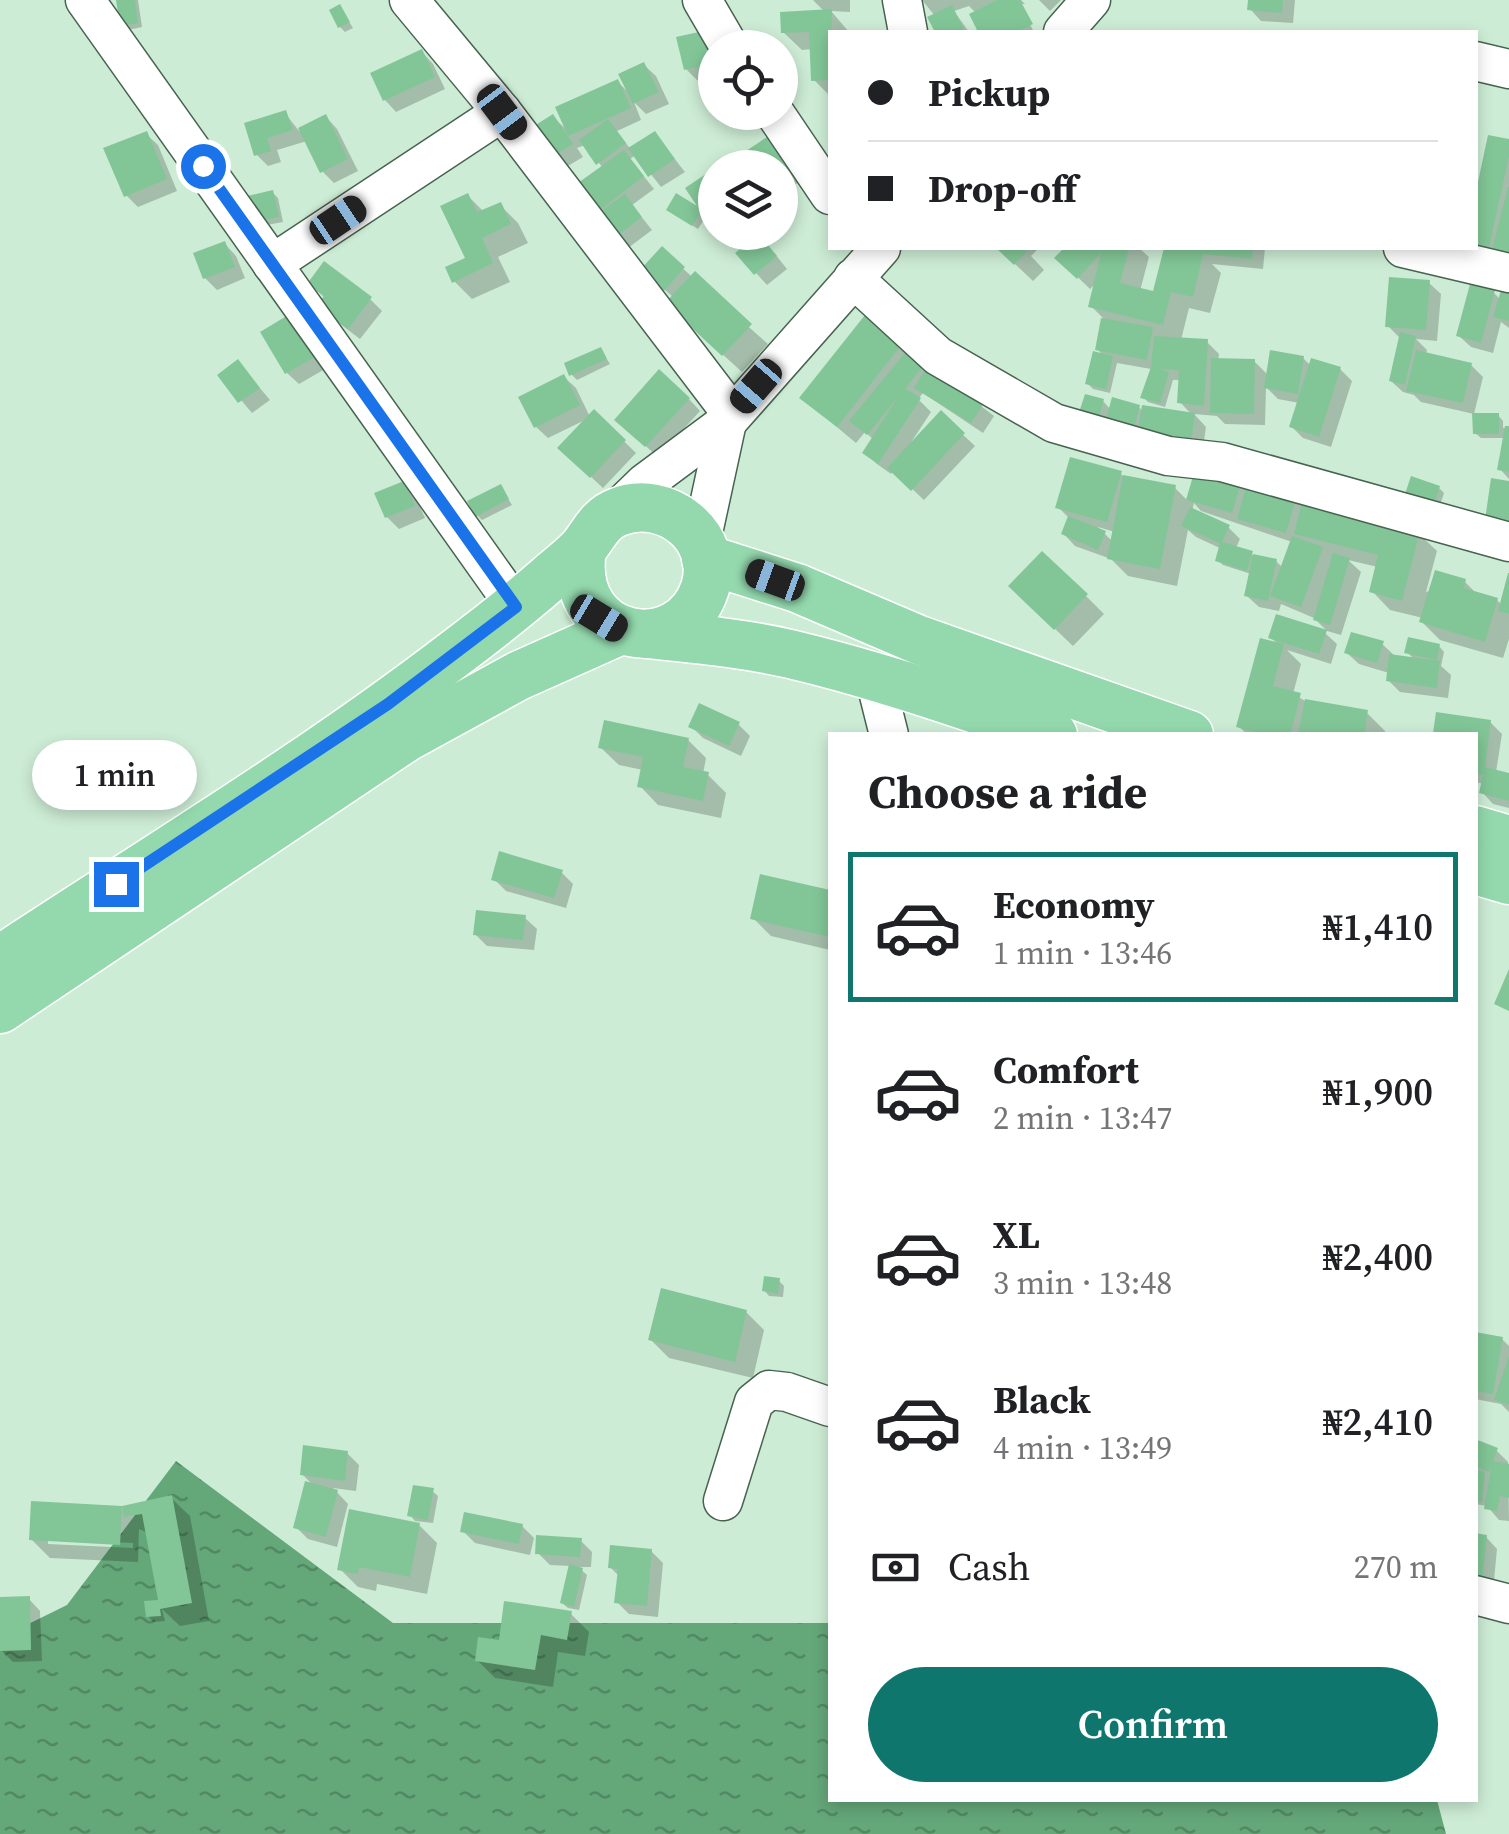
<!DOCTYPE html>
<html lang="en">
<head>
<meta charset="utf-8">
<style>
  body { margin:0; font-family:"Source Serif 4",serif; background:#f6f6f6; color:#202124; height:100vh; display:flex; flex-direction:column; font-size:38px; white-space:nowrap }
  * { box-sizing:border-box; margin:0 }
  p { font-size:32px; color:#757577 }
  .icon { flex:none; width:55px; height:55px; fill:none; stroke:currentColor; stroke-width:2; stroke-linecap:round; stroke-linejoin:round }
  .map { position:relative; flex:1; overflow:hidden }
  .sheet { position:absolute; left:828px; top:732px; width:650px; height:1070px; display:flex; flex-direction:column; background:#fff; border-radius:0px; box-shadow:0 5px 15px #0003 }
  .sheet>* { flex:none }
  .banner { position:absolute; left:828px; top:30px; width:650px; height:220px; border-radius:0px; box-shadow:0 5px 15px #0003; display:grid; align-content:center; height:220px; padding:0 40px; background:#fff }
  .controls { position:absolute; left:698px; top:30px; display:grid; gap:20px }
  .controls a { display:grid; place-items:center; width:100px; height:100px; border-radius:50%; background:#fff; box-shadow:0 5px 15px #0003; font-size:50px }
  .end { position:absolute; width:45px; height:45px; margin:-22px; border:12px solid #1a73e8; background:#fff; box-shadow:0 0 0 5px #fff }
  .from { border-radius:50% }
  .bubble { position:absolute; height:70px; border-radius:35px; background:#fff; box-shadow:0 5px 15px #0003; font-size:32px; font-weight:600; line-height:70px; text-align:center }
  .car { position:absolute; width:30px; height:60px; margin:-30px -15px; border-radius:12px; box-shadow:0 0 8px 2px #0007; background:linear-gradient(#222 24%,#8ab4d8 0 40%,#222 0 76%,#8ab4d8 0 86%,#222 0) }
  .banner b { display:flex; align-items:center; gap:35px; height:95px; font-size:38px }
  .banner b+b { border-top:2px solid #e0e0e0 }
  .banner i { width:25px; height:25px; background:#202124 }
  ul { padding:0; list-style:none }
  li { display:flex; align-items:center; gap:30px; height:150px; margin:0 20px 15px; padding:0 20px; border:5px solid transparent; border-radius:0px }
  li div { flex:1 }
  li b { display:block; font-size:38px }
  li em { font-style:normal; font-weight:600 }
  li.active { border-color:#0f766e }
  li>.icon { width:90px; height:90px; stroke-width:1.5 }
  h2 { padding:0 40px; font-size:45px; line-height:120px }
  .pay { display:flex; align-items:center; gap:25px; height:110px; padding:0 40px; font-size:38px }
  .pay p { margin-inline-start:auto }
  .button { display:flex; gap:20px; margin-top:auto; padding:20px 40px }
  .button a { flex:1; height:115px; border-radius:60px; background:#0f766e; color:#fff; font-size:40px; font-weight:600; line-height:115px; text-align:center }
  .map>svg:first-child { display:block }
</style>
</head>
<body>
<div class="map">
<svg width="1509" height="1834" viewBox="0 0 1509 1834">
  <defs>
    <pattern id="water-ripples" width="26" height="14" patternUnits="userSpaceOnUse" patternTransform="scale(2.5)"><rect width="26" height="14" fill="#64a779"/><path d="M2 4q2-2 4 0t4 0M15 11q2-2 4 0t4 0" fill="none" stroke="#528963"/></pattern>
  </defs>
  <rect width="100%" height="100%" fill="#cdecd5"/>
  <path fill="url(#water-ripples)" d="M176 1461 393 1623H830V1800H1437L1446 1834H0V1638L67 1605Z"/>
  <g fill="#0003" fill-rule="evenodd">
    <path d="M119 0H138L142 27 128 30 123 24Z"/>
    <path d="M813 0H850V12L831 11 849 32H830V96L814 80 813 49 802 50 783 32 825 12Z"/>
    <path d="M922 0H1021L1025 4H1019L1034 32H981L972 15 976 13 969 6 954 11 969 32H938L931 18 935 16Z"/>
    <path d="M1039 0H1061L1050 11Z"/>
    <path d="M1250 0H1295L1293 23 1261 21 1250 9Z"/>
    <path d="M340 7 353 28 345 32 340 27Z"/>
    <path d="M715 48V77L698 81 686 69Z"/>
    <path d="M422 52 433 64 445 89 396 112 385 100Z"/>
    <path d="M644 65 656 76 669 104 646 114 634 102 641 120 617 131 631 150 655 134 685 172 661 187 636 155 630 159 654 189 632 205 652 230 628 248 575 188 603 168 585 145 577 148 583 157 556 173 553 117 569 132 618 82 630 94Z"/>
    <path d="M285 113 299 131 326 117 337 129 358 171 334 183 322 171 307 141 277 150 281 162 268 166 256 154 247 125Z"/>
    <path d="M146 134 158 145 177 191 138 207 126 195Z"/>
    <path d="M770 138 802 180 781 194 780 168Z"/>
    <path d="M1509 142V265L1475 248V199Z"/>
    <path d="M715 171V223L688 188Z"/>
    <path d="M273 193 278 198 283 222 261 226Z"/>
    <path d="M468 196 484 212 500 205 518 223 528 243 498 257 510 282 472 299 454 281 468 259Z"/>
    <path d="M677 197 705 218 698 229 674 214Z"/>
    <path d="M225 244 236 256 245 278 217 290 205 278Z"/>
    <path d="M998 248H1039L1031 256 1044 270 1033 281Z"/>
    <path d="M1067 248H1139L1149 257 1140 291 1155 294 1166 248H1265L1263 269 1212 264 1221 273 1210 313 1189 308 1181 340 1207 342 1219 354 1218 361H1254L1268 375 1303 358 1311 366 1340 369 1352 381 1331 447 1303 438 1292 427 1299 403 1278 399 1266 387 1265 425 1225 424 1217 416 1194 414 1206 427 1201 461 1084 427 1103 401 1111 410 1139 407 1143 412 1192 415 1180 402 1181 380H1173L1165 407 1148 402 1143 397 1151 369 1117 363 1110 393 1093 389 1088 384 1104 356 1097 349 1103 318 1091 306 1097 282 1090 289 1058 258Z"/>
    <path d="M771 249 787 269 767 285 756 273Z"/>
    <path d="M662 250 768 344 742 372 686 321 673 297 655 281Z"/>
    <path d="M310 283 370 299 382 311 360 339 331 317 325 298Z"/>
    <path d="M1429 283 1441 294 1437 341 1416 339 1427 350 1426 355 1471 365 1483 377 1474 414 1421 402 1414 395 1403 392 1391 381 1400 338 1388 326Z"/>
    <path d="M1509 291V328L1501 322 1493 353 1471 347 1459 336 1494 293 1500 299Z"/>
    <path d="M289 317 325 369 299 384 287 373Z"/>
    <path d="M865 318 994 416 983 433 923 393 918 399 931 412 912 441 914 442 941 414 975 446 924 500 893 471 891 474 877 464 865 453 874 440 865 432 856 443 802 398Z"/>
    <path d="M601 350 610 364 577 380 571 374Z"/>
    <path d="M238 362 270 400 252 413 220 375Z"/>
    <path d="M564 377 576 388 590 417 594 412 636 453 603 488 560 448 587 419 548 438 536 427Z"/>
    <path d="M689 399 700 411 658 457 629 431Z"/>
    <path d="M1498 415 1503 421V428L1509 429V479L1500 469 1506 438H1481L1475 433Z"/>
    <path d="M1198 469 1418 533 1437 551 1426 592 1465 582 1478 595 1497 600 1502 605 1509 578V639L1503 658 1440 640 1422 622 1423 618 1390 610 1372 591 1378 567 1348 560 1361 572 1341 635 1327 631 1314 618 1281 604 1279 611 1259 607 1247 596 1251 574 1223 565 1218 560 1222 549 1196 537 1188 530 1177 586 1128 576 1111 559 1075 546 1064 534 1070 519 1058 507 1121 474 1125 478 1175 488 1188 501ZM1194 503 1201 511 1292 542 1283 568 1276 561 1235 550 1240 539 1228 527 1192 511ZM1098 527 1115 532 1113 542Z"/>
    <path d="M404 484 415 496 425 518 399 529 387 517Z"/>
    <path d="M501 487 512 505 482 520 477 515Z"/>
    <path d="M1439 488 1444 493 1438 511 1412 501Z"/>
    <path d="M1086 596 1104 614 1073 646 1029 604Z"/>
    <path d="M1325 633 1337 644 1331 664 1287 650 1301 664 1293 694 1307 702 1367 713 1385 731V735H1248L1238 726 1279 645 1270 637Z"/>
    <path d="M1382 644 1394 655 1415 660 1407 652 1439 646 1444 652 1441 666 1451 675 1448 698 1400 692 1388 680 1389 673 1359 664 1347 653Z"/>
    <path d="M1490 722 1502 734 1496 772 1509 776V808L1493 804 1482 792 1484 784 1475 782V735L1436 732Z"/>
    <path d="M738 724 750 736 741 756 703 738 691 726Z"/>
    <path d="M688 740 706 758 703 774 708 775 726 793 721 818 658 805 640 786 643 770 619 765 600 747Z"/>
    <path d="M561 872 573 884 566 908 506 891 494 879Z"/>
    <path d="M830 892V950L771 936 753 918Z"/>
    <path d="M525 918 537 929 534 950 487 946 475 934Z"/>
    <path d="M779 1281 784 1286 783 1297 769 1296 764 1290Z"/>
    <path d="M746 1312 764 1330 753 1378 669 1358 651 1340Z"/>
    <path d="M1475 1335 1502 1339 1509 1346V1412L1501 1404 1475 1399Z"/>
    <path d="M1475 1442 1496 1450 1508 1462 1509 1521 1499 1520 1487 1506 1475 1504Z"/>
    <path d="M347 1453 359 1465 356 1491 333 1488 348 1504 337 1547 308 1539 296 1527 314 1486 302 1474Z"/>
    <path d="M432 1491 438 1496 433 1523 415 1521 410 1515Z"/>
    <path d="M171 1498 190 1516 209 1621 180 1626 162 1609 165 1621 153 1622 148 1616 161 1602 148 1533 139 1529 138 1562 50 1558 32 1540 34 1504 122 1509ZM48 1539 133 1543V1548L48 1544Z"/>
    <path d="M419 1525 437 1543 427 1594 377 1584 376 1591 358 1587 340 1569Z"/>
    <path d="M522 1526 534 1538 530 1555 475 1543 463 1531Z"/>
    <path d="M1475 1536 1486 1537 1497 1549 1493 1591 1475 1589Z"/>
    <path d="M580 1540 592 1552 591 1567H578L587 1575 579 1610 568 1608 562 1603 571 1566 550 1565 538 1553Z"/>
    <path d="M651 1551 663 1563 658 1617 629 1614 617 1602 620 1577 610 1567Z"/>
    <path d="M29 1599 40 1611 42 1661 13 1662 1 1650 0 1600Z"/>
    <path d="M571 1614 589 1632 585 1656 558 1652 553 1687 495 1678 477 1660 501 1643Z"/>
  </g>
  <g fill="#82c697">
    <path d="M116 0H135L138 23 120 26Z"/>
    <path d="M997 0H1020L1033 24 1017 32H978L969 14Z"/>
    <path d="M1248 0H1283L1282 13 1247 10Z"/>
    <path d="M340 4 350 22 338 28 329 10Z"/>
    <path d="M952 5 964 30 935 32 927 17Z"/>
    <path d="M832 9 830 80 811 81 809 32 781 33 780 12Z"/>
    <path d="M708 30 715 63 684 70 676 37Z"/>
    <path d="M422 49 435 77 383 101 370 73Z"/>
    <path d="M644 62 659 92 633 104 618 74Z"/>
    <path d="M618 79 631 108 568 136 555 107Z"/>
    <path d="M286 110 293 130 267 138 271 151 254 156 244 123Z"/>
    <path d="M326 114 348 159 320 173 298 128Z"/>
    <path d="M553 114 573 144 542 163 523 133Z"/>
    <path d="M608 119 626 143 596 165 579 140Z"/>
    <path d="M147 131 167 179 124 197 103 148Z"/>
    <path d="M655 131 675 159 648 177 628 148Z"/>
    <path d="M770 135 792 168 780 176V168H757L746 151Z"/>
    <path d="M1488 135 1509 139V156L1489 247 1475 244V196Z"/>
    <path d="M624 150 644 176 592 216 571 188Z"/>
    <path d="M715 168V208L704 216 701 212 692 226 666 210 676 193 697 206 685 188Z"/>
    <path d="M1508 187H1509V258L1491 253Z"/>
    <path d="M273 190 279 217 253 222 247 196Z"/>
    <path d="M468 193 477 212 501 202 511 224 482 238 493 263 452 283 445 267 465 258 440 206Z"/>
    <path d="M625 194 642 217 614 238 597 214Z"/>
    <path d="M759 234 777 256 754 275 735 253Z"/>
    <path d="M225 241 235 267 203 279 193 253Z"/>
    <path d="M662 246 685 267 664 291 640 270Z"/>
    <path d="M996 248H1026L1028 250 1014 265Z"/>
    <path d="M1064 248H1129L1120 283 1153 291 1164 248H1253L1252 259 1203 254 1193 297 1171 292 1163 325 1088 307 1101 253 1077 279 1054 258Z"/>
    <path d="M324 261 372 297 348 329 316 306 324 296 307 284Z"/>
    <path d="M695 271 752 324 722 356 665 303Z"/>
    <path d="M1389 277 1430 280 1426 330 1385 327Z"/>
    <path d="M1470 284 1495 290 1481 343 1456 336Z"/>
    <path d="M1502 287 1509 289V321L1493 317Z"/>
    <path d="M290 314 315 357 285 374 260 332Z"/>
    <path d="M865 315 902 344 837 427 799 398Z"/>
    <path d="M1101 318 1153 327 1147 360 1095 350Z"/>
    <path d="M1400 332 1416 336 1405 385 1389 381Z"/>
    <path d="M1154 336 1208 339 1204 406 1177 403 1179 370 1158 369 1169 372 1160 403 1140 398 1151 367Z"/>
    <path d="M601 347 607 359 569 376 564 363Z"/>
    <path d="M909 348 926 362 905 389 921 398 878 464 862 453 898 397 867 435 849 421Z"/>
    <path d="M1270 350 1304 356 1298 394 1264 388Z"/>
    <path d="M1416 350 1472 363 1463 403 1406 391Z"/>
    <path d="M1093 351 1113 356 1106 389 1085 384Z"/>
    <path d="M1211 358 1255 359 1254 414 1210 413Z"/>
    <path d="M1311 358 1341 367 1319 437 1289 427Z"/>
    <path d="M238 359 260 388 238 403 217 375Z"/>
    <path d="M927 367 984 403 971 423 914 388Z"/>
    <path d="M659 369 690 398 645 447 614 420Z"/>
    <path d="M564 374 580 405 534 428 518 397Z"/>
    <path d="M1085 394 1104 399 1096 428 1076 422Z"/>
    <path d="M1112 397 1140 405 1131 439 1103 431Z"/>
    <path d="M1142 405 1195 413 1190 451 1136 443Z"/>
    <path d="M594 409 626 440 590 478 557 448Z"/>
    <path d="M941 410 965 433 911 491 887 468Z"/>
    <path d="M1472 413H1499V434H1473Z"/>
    <path d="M1505 426H1509V472L1497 470Z"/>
    <path d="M1070 457 1122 471 1107 522 1055 508Z"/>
    <path d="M1196 466 1242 479 1232 513 1186 500Z"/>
    <path d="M1123 475 1176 485 1160 569 1107 559Z"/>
    <path d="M1411 476 1440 486 1433 507 1404 497Z"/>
    <path d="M1491 478 1509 481V524L1485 520Z"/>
    <path d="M1248 480 1297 495 1286 533 1237 519Z"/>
    <path d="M404 481 415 506 385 518 374 493Z"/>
    <path d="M501 484 509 499 475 517 467 501Z"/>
    <path d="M1302 502 1420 531 1402 601 1369 592 1378 555 1294 534Z"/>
    <path d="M1190 507 1230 525 1222 542 1253 551 1247 571 1215 561 1220 543 1181 526Z"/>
    <path d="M1068 516 1106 531 1098 550 1061 534Z"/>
    <path d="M1292 536 1323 547 1301 607 1270 596Z"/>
    <path d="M1042 551 1088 594 1054 630 1008 586Z"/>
    <path d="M1333 553 1350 558 1330 625 1313 620Z"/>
    <path d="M1253 554 1277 559 1268 601 1244 596Z"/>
    <path d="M1435 570 1466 579 1464 588 1498 598 1485 642 1419 622Z"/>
    <path d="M1508 573H1509V614L1498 611Z"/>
    <path d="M1276 614 1327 630 1319 654 1268 638Z"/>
    <path d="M1351 632 1384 641 1377 663 1344 653Z"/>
    <path d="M1408 637 1440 644 1437 660 1404 653Z"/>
    <path d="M1260 638 1284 644 1273 686 1301 693 1290 735H1267L1236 727Z"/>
    <path d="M1389 654 1440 661 1437 688 1386 681Z"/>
    <path d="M1305 699 1368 710 1364 735H1298Z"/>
    <path d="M699 703 740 722 729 746 688 727Z"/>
    <path d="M1436 712 1491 720 1485 767 1509 773V801L1479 793 1483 775 1475 774V735L1433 733Z"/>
    <path d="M604 720 689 738 683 767 709 772 703 801 637 787 643 757 598 748Z"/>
    <path d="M499 851 563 870 554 898 491 880Z"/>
    <path d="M760 874 830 890V937L750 919Z"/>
    <path d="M476 910 526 915 523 940 473 935Z"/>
    <path d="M1509 969V1011L1494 1004Z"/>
    <path d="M764 1276 780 1278 778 1294 762 1291Z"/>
    <path d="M661 1288 747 1310 735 1362 648 1340Z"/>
    <path d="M1475 1332 1503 1337 1493 1394 1475 1391Z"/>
    <path d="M1509 1356V1405L1494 1400Z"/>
    <path d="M1475 1439 1498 1448 1493 1461 1509 1464V1498L1500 1496 1497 1511 1484 1509 1492 1463 1489 1472 1475 1466Z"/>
    <path d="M303 1445 348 1451 345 1481 300 1475Z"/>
    <path d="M1475 1470 1485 1472 1482 1502 1475 1501Z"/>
    <path d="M305 1481 338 1490 326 1537 293 1528Z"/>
    <path d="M413 1485 434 1488 428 1520 407 1516Z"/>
    <path d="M172 1495 192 1603 160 1609 161 1616 146 1617 144 1601 158 1600 142 1514 124 1517 122 1507 120 1545 29 1540 31 1501 122 1506Z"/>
    <path d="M349 1509 420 1523 410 1577 359 1567 358 1574 337 1570Z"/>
    <path d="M464 1512 523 1524 519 1544 460 1532Z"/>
    <path d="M1475 1533 1487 1535 1482 1580H1475Z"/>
    <path d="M536 1535 582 1538 580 1557 535 1554Z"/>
    <path d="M610 1545 652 1549 647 1606 614 1603 618 1569 608 1568Z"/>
    <path d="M569 1564 583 1568 574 1607 560 1603Z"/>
    <path d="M30 1596 31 1650 0 1651V1597Z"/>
    <path d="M504 1601 572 1611 567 1640 541 1635 535 1670 475 1661 478 1637 499 1640Z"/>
  </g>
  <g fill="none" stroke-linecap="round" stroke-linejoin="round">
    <g stroke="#47634f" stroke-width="41">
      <g id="minor">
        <path d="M85 0 516 607"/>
        <path d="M409 0 502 112 732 414"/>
        <path d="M702 0 730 48"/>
        <path d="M902 0 908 32"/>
        <path d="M1063 32 1091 0"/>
        <path d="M1475 61 1509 69"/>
        <path d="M774 112 830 195"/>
        <path d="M1403 248 1509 273"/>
        <path d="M272 264 502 112"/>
        <path d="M853 278 938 356 1054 423 1168 456 1222 462 1509 542"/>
        <path d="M615 512 645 483 727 422 881 248"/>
        <path d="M701 542 727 422"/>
        <path d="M874 675 889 735"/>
        <path d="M723 1501 754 1402 769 1390 787 1392 830 1407"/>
        <path d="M1475 1595 1509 1604"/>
      </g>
    </g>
    <g stroke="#fff" stroke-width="51">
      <g id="major">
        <path d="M706 559 797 588 919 640 1189 735"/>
        <path d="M646 634C694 639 743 643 790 654 879 675 966 706 1053 735"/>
        <path d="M1475 830 1509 840"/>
        <path d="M1475 870 1509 880"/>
        <path d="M0 960C152 860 308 766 453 655 485 631 517 606 548 579 559 569 572 560 582 549 594 535 599 519 618 512 665 493 721 536 705 588 682 661 567 645 582 549"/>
        <path d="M0 1009 405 738 518 676 621 630"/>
      </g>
    </g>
    <use href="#minor" stroke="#fff" stroke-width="38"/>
    <use href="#major" stroke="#94d9ae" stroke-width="48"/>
  </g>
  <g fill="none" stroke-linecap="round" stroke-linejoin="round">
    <path stroke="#1a73e8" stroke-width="12" d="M116 884 388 704 516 607 203 166"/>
  </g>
</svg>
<div class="controls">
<a><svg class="icon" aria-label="locate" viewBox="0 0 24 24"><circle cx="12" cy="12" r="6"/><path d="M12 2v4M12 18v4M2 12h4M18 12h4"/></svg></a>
<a><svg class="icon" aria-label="layers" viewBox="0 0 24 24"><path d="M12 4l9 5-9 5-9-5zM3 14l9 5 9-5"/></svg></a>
</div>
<i class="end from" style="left:203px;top:166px"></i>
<i class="end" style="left:116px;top:884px"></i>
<div class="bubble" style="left:32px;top:740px;width:165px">1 min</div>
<i class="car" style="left:502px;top:112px;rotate:143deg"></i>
<i class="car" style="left:338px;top:220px;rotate:56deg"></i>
<i class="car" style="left:756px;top:386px;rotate:221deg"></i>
<i class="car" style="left:775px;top:580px;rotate:290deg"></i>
<i class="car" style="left:599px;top:618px;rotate:121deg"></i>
<div class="banner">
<b><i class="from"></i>Pickup</b>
<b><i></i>Drop-off</b>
</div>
<section class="sheet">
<h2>Choose a ride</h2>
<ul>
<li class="active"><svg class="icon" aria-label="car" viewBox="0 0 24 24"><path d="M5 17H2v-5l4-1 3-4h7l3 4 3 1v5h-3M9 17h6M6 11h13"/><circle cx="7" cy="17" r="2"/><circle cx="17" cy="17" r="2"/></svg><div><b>Economy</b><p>1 min · 13:46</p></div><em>₦1,410</em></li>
<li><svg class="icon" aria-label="car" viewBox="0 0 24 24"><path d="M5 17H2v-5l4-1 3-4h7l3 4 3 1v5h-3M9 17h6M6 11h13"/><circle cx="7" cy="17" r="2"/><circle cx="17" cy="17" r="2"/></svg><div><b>Comfort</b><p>2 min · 13:47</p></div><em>₦1,900</em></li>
<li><svg class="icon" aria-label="car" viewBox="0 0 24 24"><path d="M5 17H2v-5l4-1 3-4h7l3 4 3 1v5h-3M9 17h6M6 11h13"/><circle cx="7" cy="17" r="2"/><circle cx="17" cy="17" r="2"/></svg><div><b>XL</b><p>3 min · 13:48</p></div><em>₦2,400</em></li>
<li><svg class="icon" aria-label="car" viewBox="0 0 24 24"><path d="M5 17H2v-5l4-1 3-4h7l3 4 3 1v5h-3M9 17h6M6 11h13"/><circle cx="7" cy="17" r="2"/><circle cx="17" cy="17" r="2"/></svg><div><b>Black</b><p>4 min · 13:49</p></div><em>₦2,410</em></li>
</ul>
<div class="pay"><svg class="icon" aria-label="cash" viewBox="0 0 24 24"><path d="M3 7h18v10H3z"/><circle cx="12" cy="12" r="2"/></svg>Cash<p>270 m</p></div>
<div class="button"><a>Confirm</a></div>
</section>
</div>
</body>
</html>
